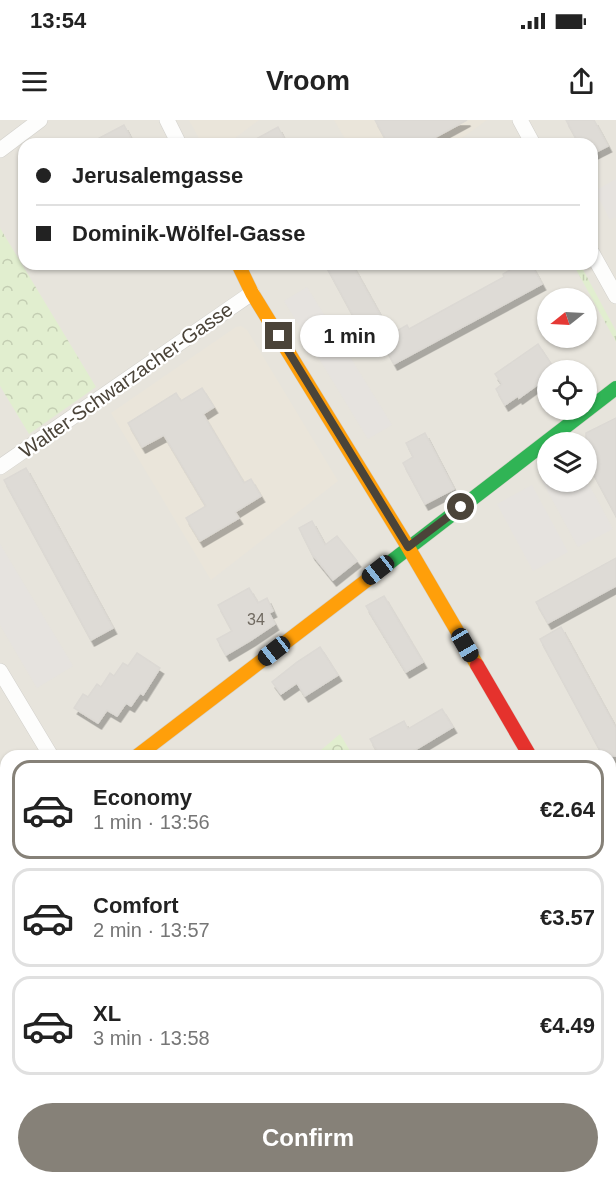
<!DOCTYPE html>
<html lang="en">
<head>
<meta charset="utf-8">
<style>
  body { margin:0; font-family:Helvetica,sans-serif; background:#f6f6f6; color:#222; height:100vh; display:flex; flex-direction:column; font-size:22px; white-space:nowrap }
  * { box-sizing:border-box; margin:0 }
  p { font-size:20px; color:#767676 }
  .icon { flex:none; width:33px; height:33px; fill:none; stroke:currentColor; stroke-width:2; stroke-linecap:round; stroke-linejoin:round }
  .map { position:relative; flex:1; overflow:hidden }
  .details { position:absolute; left:0px; top:630px; width:616px; height:434px; display:flex; flex-direction:column; background:#fff; border-radius:18px 18px 0 0; box-shadow:0 2px 4px #0004 }
  .details>* { flex:none }
  .banner { position:absolute; left:18px; top:18px; width:580px; height:132px; border-radius:18px; box-shadow:0 2px 4px #0004; display:grid; align-content:center; height:132px; padding:0 18px; background:#fff }
  .needle { width:39px; rotate:252deg }
  .controls { position:absolute; left:537px; top:168px; display:grid; gap:12px }
  .controls a { display:grid; place-items:center; width:60px; height:60px; border-radius:50%; background:#fff; box-shadow:0 2px 4px #0004; font-size:30px }
  .end { position:absolute; width:27px; height:27px; margin:-14px; border:8px solid #4b4439; background:#fff; box-shadow:0 0 0 3px #fff }
  .from { border-radius:50% }
  .bubble { position:absolute; height:42px; border-radius:21px; background:#fff; box-shadow:0 2px 4px #0004; font-size:20px; font-weight:800; line-height:42px; text-align:center }
  .car { position:absolute; width:18px; height:36px; margin:-18px -9px; border-radius:8px; box-shadow:0 0 4px 2px #0007; background:linear-gradient(#222 24%,#8ab4d8 0 40%,#222 0 76%,#8ab4d8 0 86%,#222 0) }
  .banner b { display:flex; align-items:center; gap:21px; height:57px; font-size:22px }
  .banner b+b { border-top:2px solid #e0e0e0 }
  .banner i { width:15px; height:15px; background:#222 }
  ul { padding:10px 0 0; list-style:none }
  li { display:flex; align-items:center; gap:18px; height:99px; margin:0 12px 9px; padding:0 6px; border:3px solid #e0e0e0; border-radius:18px }
  li div { flex:1 }
  li b { display:block; font-size:22px }
  li em { font-style:normal; font-weight:800 }
  li.on { border-color:#868178 }
  li>.icon { width:54px; height:54px; stroke-width:1.5 }
  .action { display:flex; gap:12px; margin-top:auto; padding:12px 18px }
  .action a { flex:1; height:69px; border-radius:36px; background:#868178; color:#fff; font-size:24px; font-weight:800; line-height:69px; text-align:center }
  .status { display:flex; justify-content:space-between; align-items:center; height:42px; padding:0 30px; background:#fff; direction:ltr }
  .status svg { height:16px; fill:currentColor }
  header { display:flex; justify-content:space-between; align-items:center; height:78px; padding:0 18px; background:#fff; font-size:27px; font-weight:800 }
  .map>svg:first-child { display:block }
</style>
</head>
<body>
<div class="status"><b>13:54</b><svg viewBox="0 0 49 12"><path d="M0 12V9h3v3zM5 12V6h3v6zM10 12V3h3v9zM15 12V0h3v12zM26 1h20v11H26zM47 4h2v5h-2z"/></svg></div>
<header><svg class="icon" aria-label="menu" viewBox="0 0 24 24"><path d="M4 6h16M4 12h16M4 18h16"/></svg>Vroom<svg class="icon" aria-label="share" viewBox="0 0 24 24"><path d="M12 15V3M7 8l5-5 5 5M5 13v7h14v-7"/></svg></header>
<div class="map">
<svg width="616" height="1063" viewBox="0 0 616 1063">
  <defs>
    <pattern id="grass-tufts" width="24" height="20" patternUnits="userSpaceOnUse" patternTransform="scale(1.5)"><rect width="24" height="20" fill="#e1eecf"/><path d="M3 7l-1-3M5 7V3M7 7l1-3M15 17l-1-3M17 17v-4M19 17l1-3" fill="none" stroke="#c3cdb2"/></pattern>
    <pattern id="park-crowns" width="20" height="18" patternUnits="userSpaceOnUse" patternTransform="scale(1.5)"><rect width="20" height="18" fill="#e1eecf"/><path d="M2 6a3 3 0 1 1 6 0M12 15a3 3 0 1 1 6 0" fill="none" stroke="#c3cdb2"/></pattern>
    <filter id="shadow"><feDropShadow dx="3.5" dy="6" stdDeviation="0" flood-color="#0004"/></filter>
  </defs>
  <rect width="100%" height="100%" fill="#f4f2ee"/>
  <path fill="#e7e4dc" fill-rule="evenodd" d="M0 0H616V1063H16L13 1058H610V636H6V1047L0 1038ZM24 24H592V144H24ZM548 178H586V218H548ZM548 250H586V290H548ZM548 322H586V362H548Z"/>
  <g fill="#eae5da">
    <path d="M189 0H259L227 24H202Z"/>
    <path d="M334 0H487L454 24H348Z"/>
    <path d="M241 206 247 210 338 361 211 460 111 293 236 207Z"/>
  </g>
  <path fill="url(#grass-tufts)" d="M573 144H580L616 211V222Z"/>
  <g fill="url(#park-crowns)">
    <path d="M0 108 96 267 29 314 0 266Z"/>
    <path d="M340 614 353 636H314Z"/>
  </g>
  <g fill="#e6e3df">
    <path d="M616 59V97L610 100 595 71Z"/>
    <path d="M307 167 392 305 368 319 284 181Z"/>
    <path d="M547 357 548 362 587 361 613 409 578 427 542 361Z"/>
    <path d="M532 365 568 432 533 451 497 384Z"/>
    <path d="M0 424 73 546 37 568 0 505Z"/>
  </g>
  <g fill="#dedbd6" stroke="#dcd9d4" stroke-width="1.5" filter="url(#shadow)">
    <path d="M375 0H467L423 24H388Z"/>
    <path d="M566 0H594L608 26 592 34V24H579Z"/>
    <path d="M124 5 134 24H88Z"/>
    <path d="M278 7 287 24H247Z"/>
    <path d="M325 144H352L388 209 366 220Z"/>
    <path d="M520 144H531L542 164 394 244 381 220 407 205 409 209 460 181 504 157 503 154Z"/>
    <path d="M538 224 555 250H548V257L519 278 518 276 505 285 496 269 502 264 495 254Z"/>
    <path d="M202 268 214 287 203 294 244 363 251 359 261 376 235 392 239 398 200 421 186 398 206 386 164 315 142 327 128 303 176 273 181 281Z"/>
    <path d="M616 298V396L586 340V313Z"/>
    <path d="M425 313 454 369 425 384 403 343 413 337 406 323Z"/>
    <path d="M26 348 113 508 91 520 4 360Z"/>
    <path d="M312 401 325 425 337 416 357 441 333 460 312 434 299 408Z"/>
    <path d="M616 438V466L548 503 536 482Z"/>
    <path d="M249 468 258 483 267 478 273 491 269 493 275 504 251 520 226 535 217 519 232 511 218 485Z"/>
    <path d="M384 476 423 542 406 552 366 486Z"/>
    <path d="M561 507 616 608V636H603L540 519Z"/>
    <path d="M320 527 338 555 305 576 297 563 281 574 272 562 297 542Z"/>
    <path d="M137 533 160 548 143 575 140 573 131 586 126 583 117 596 107 590 98 603 74 588 83 574 88 577 97 564 101 567 110 553 114 556 123 543 128 546Z"/>
    <path d="M442 589 453 607 405 636H380L370 619 404 601 408 609Z"/>
  </g>
  <g fill="none" stroke-linecap="round" stroke-linejoin="round">
    <g stroke="#d2d0cb" stroke-width="16">
      <g id="street">
        <path d="M167 0 179 24"/>
        <path d="M520 0 533 24"/>
        <path d="M0 30 40 0"/>
        <path d="M592 133 616 176"/>
        <path d="M0 347 252 173"/>
        <path d="M0 551 51 636"/>
        <path d="M0 747 6 742"/>
        <path d="M610 774 616 783"/>
        <path d="M610 959 616 957"/>
        <path d="M302 1058 307 1063"/>
        <path d="M375 1063 388 1058"/>
      </g>
    </g>
    <g stroke="#d3cfc5" stroke-width="15">
      <path id="fast" d="M384 447 616 268"/>
    </g>
    <g stroke="#d3cfc5" stroke-width="15">
      <g id="slow">
        <path d="M238 144 252 173 408 427 477 545"/>
        <path d="M137 636 384 447"/>
      </g>
    </g>
    <g stroke="#d3cfc5" stroke-width="15">
      <path id="jam" d="M477 545 530 636"/>
    </g>
    <use href="#street" stroke="#fdfdfc" stroke-width="15"/>
    <use href="#fast" stroke="#30b455" stroke-width="14"/>
    <use href="#slow" stroke="#ff9f0a" stroke-width="14"/>
    <use href="#jam" stroke="#e5322d" stroke-width="14"/>
  </g>
  <g fill="none" stroke-linecap="round" stroke-linejoin="round">
    <path stroke="#4b4439" stroke-width="8" d="M279 216 408 427 461 387"/>
  </g>
  <g text-anchor="middle" stroke-width="4.5" stroke-linejoin="round" paint-order="stroke">
    <g font-size="16" fill="#706a61">
      <text x="256" y="505">34</text>
    </g>
    <g font-size="20" fill="#4b4439" stroke="#fff">
      <text transform="translate(126 260) rotate(-35)" y="7">Walter-Schwarzacher-Gasse</text>
    </g>
  </g>
</svg>
<div class="controls">
<a><svg class="needle" viewBox="-14 -14 28 28"><path d="M0-13l5 13h-10z" fill="#e53935"/><path d="M0 13l5-13h-10z" fill="#767676"/></svg></a>
<a><svg class="icon" aria-label="locate" viewBox="0 0 24 24"><circle cx="12" cy="12" r="6"/><path d="M12 2v4M12 18v4M2 12h4M18 12h4"/></svg></a>
<a><svg class="icon" aria-label="layers" viewBox="0 0 24 24"><path d="M12 4l9 5-9 5-9-5zM3 14l9 5 9-5"/></svg></a>
</div>
<i class="end from" style="left:461px;top:387px"></i>
<i class="end" style="left:279px;top:216px"></i>
<div class="bubble" style="left:300px;top:195px;width:99px">1 min</div>
<i class="car" style="left:378px;top:450px;rotate:232deg"></i>
<i class="car" style="left:465px;top:525px;rotate:150deg"></i>
<i class="car" style="left:274px;top:531px;rotate:232deg"></i>
<div class="banner">
<b><i class="from"></i>Jerusalemgasse</b>
<b><i></i>Dominik-Wölfel-Gasse</b>
</div>
<section class="details">
<ul>
<li class="on"><svg class="icon" aria-label="car" viewBox="0 0 24 24"><path d="M5 17H2v-5l4-1 3-4h7l3 4 3 1v5h-3M9 17h6M6 11h13"/><circle cx="7" cy="17" r="2"/><circle cx="17" cy="17" r="2"/></svg><div><b>Economy</b><p>1 min · 13:56</p></div><em>€2.64</em></li>
<li><svg class="icon" aria-label="car" viewBox="0 0 24 24"><path d="M5 17H2v-5l4-1 3-4h7l3 4 3 1v5h-3M9 17h6M6 11h13"/><circle cx="7" cy="17" r="2"/><circle cx="17" cy="17" r="2"/></svg><div><b>Comfort</b><p>2 min · 13:57</p></div><em>€3.57</em></li>
<li><svg class="icon" aria-label="car" viewBox="0 0 24 24"><path d="M5 17H2v-5l4-1 3-4h7l3 4 3 1v5h-3M9 17h6M6 11h13"/><circle cx="7" cy="17" r="2"/><circle cx="17" cy="17" r="2"/></svg><div><b>XL</b><p>3 min · 13:58</p></div><em>€4.49</em></li>
</ul>
<div class="action"><a>Confirm</a></div>
</section>
</div>
</body>
</html>
